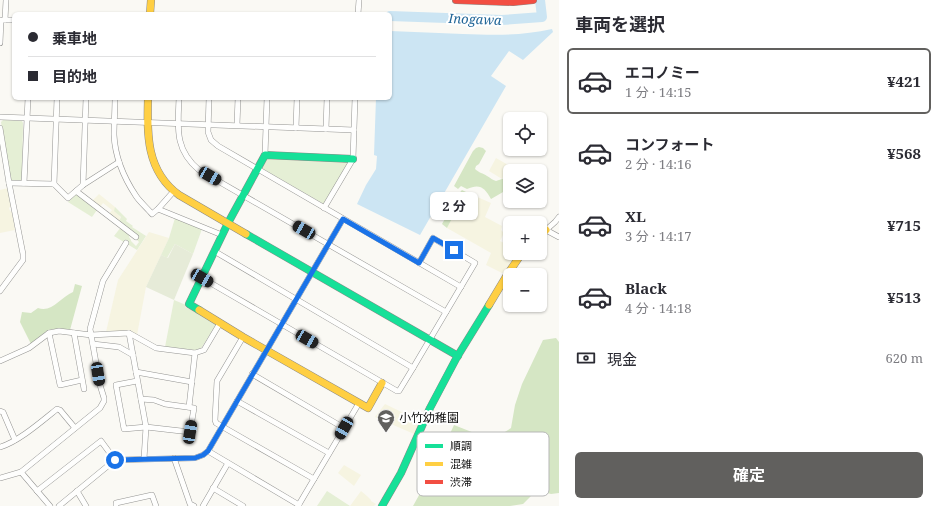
<!DOCTYPE html>
<html lang="ja">
<head>
<meta charset="utf-8">
<style>
  body { margin:0; font-family:"Noto Serif","Noto Sans JP",serif; background:#f2f2f3; color:#2b2b33; height:100vh; display:flex; flex-direction:column; font-size:15px; white-space:nowrap }
  * { box-sizing:border-box; margin:0 }
  p { font-size:13px; color:#7c7c81 }
  .icon { flex:none; width:22px; height:22px; fill:none; stroke:currentColor; stroke-width:2; stroke-linecap:round; stroke-linejoin:round }
  .map { position:relative; flex:1; overflow:hidden }
  .drawer { display:flex; flex-direction:column; background:#fff; width:380px }
  .drawer>* { flex:none }
  .top-card { position:absolute; left:12px; top:12px; width:380px; height:88px; border-radius:6px; box-shadow:0 1px 3px #0004; display:grid; align-content:center; height:88px; padding:0 16px; background:#fff }
  .controls { position:absolute; left:503px; top:112px; display:grid; gap:8px }
  .controls a { display:grid; place-items:center; width:44px; height:44px; border-radius:6px; background:#fff; box-shadow:0 1px 3px #0004; font-size:20px }
  .end { position:absolute; width:18px; height:18px; margin:-9px; border:5px solid #1a73e8; background:#fff; box-shadow:0 0 0 2px #fff }
  .from { border-radius:50% }
  .bubble { position:absolute; height:28px; border-radius:6px; background:#fff; box-shadow:0 1px 3px #0004; font-size:13px; font-weight:700; line-height:28px; text-align:center }
  .car { position:absolute; width:12px; height:24px; margin:-12px -6px; border-radius:5px; box-shadow:0 0 3px 1px #0007; background:linear-gradient(#222 24%,#8ab4d8 0 40%,#222 0 76%,#8ab4d8 0 86%,#222 0) }
  .top-card b { display:flex; align-items:center; gap:14px; height:38px; font-size:15px }
  .top-card b+b { border-top:1px solid #e1e1e2 }
  .top-card i { width:10px; height:10px; background:#2b2b33 }
  ul { padding:0; list-style:none }
  li { display:flex; align-items:center; gap:12px; height:66px; margin:0 8px 6px; padding:0 8px; border:2px solid transparent; border-radius:6px }
  li div { flex:1 }
  li b { display:block; font-size:15px }
  li em { font-style:normal; font-weight:700 }
  li.current { border-color:#61605e }
  li>.icon { width:36px; height:36px; stroke-width:1.5 }
  h2 { padding:0 16px; font-size:18px; line-height:48px }
  .pay { display:flex; align-items:center; gap:10px; height:44px; padding:0 16px; font-size:15px }
  .pay p { margin-inline-start:auto }
  .primary-button { display:flex; gap:8px; margin-top:auto; padding:8px 16px }
  .primary-button a { flex:1; height:46px; border-radius:6px; background:#61605e; color:#fff; font-size:16px; font-weight:700; line-height:46px; text-align:center }
  main { display:flex; flex:1; min-height:0 }
  .map>svg:first-child { display:block }
</style>
</head>
<body>
<main>
<div class="map">
<svg width="559" height="506" viewBox="0 0 559 506">
  <rect width="100%" height="100%" fill="#faf9f4"/>
  <g fill="#f6f4e1">
    <path d="M496 158 510 166 502 179 489 171Z"/>
    <path d="M8 188 12 206 10 207 9 208 10 211 12 212 15 230 0 233V190Z"/>
    <path d="M466 192 491 203 485 217 502 226 501 230 504 233 500 241 504 243 510 232V253H519L504 274 486 265 491 253 447 228Z"/>
    <path d="M99 194 115 207V211L121 218 119 222 109 214 112 210 103 203 100 207 92 201Z"/>
    <path d="M149 232 169 238 146 287 137 335 129 331 106 332 118 280Z"/>
    <path d="M385 404 420 421 414 434 375 417Z"/>
    <path d="M344 465 361 475 354 486 338 473Z"/>
    <path d="M361 491 367 496 371 500V501L376 504 374 506H350Z"/>
  </g>
  <g fill="#e5efd5">
    <path d="M3 120 22 121 23 123 22 179 20 181H12L9 178 1 122Z"/>
    <path d="M268 158 346 161 348 163 324 203H322L263 169 262 166Z"/>
    <path d="M75 195H77L97 210 92 217 68 202Z"/>
    <path d="M115 207 127 219 126 221 133 226 132 227 146 236 137 250 114 236 121 227 130 234 129 237 131 240V241L136 246 139 242 119 222 121 217 114 211Z"/>
    <path d="M175 218 202 229 193 254 175 244 167 258 161 255 169 238Z"/>
    <path d="M174 300 186 305 185 307 189 309 190 308 215 323V326L202 347 199 349 195 350 165 347Z"/>
    <path d="M327 491 350 506H351H317Z"/>
  </g>
  <g fill="#d5e6c4">
    <path d="M479 147 483 148 486 151 479 164 476 166 475 169C479 173 483 173 487 176 491 178 492 180 496 181L505 178 510 173V188L491 199C485 188 480 183 467 189L461 186 458 189 454 186 473 151 476 148Z"/>
    <path d="M462 190 466 192 447 228 442 224 461 191Z"/>
    <path d="M75 284 82 286 70 330 54 329 48 330 31 344 20 322 22 312 31 313 38 308C52 313 61 297 73 292Z"/>
    <path d="M556 338 559 342V493L551 494 537 490 523 504 510 506H413L433 470 454 425 492 440 511 428 515 405 522 384 543 340Z"/>
  </g>
  <path fill="#e6ebd8" d="M175 244 193 254 174 300 146 287 161 255 168 258Z"/>
  <path fill="#cce5f3" d="M552 29 553 32 523 60 509 51 491 76 506 86 420 235 357 204 366 185 376 169 377 156 374 155 376 98H390V31C414 32 439 33 463 34 494 35 521 36 552 29Z"/>
  <g fill="none" stroke-linecap="round" stroke-linejoin="round">
    <path stroke="#cce5f3" stroke-width="10" d="M390 16 502 20 542 17 540 0"/>
    <g stroke="#949492" stroke-width="6">
      <g id="street">
        <path d="M358 14 359 0"/>
        <path d="M3 20H14"/>
        <path d="M5 20 6 0"/>
        <path d="M0 43 1 20"/>
        <path d="M115 98C115 110 114 123 114 135 115 156 124 178 136 196 140 202 147 208 152 214L158 209 174 191"/>
        <path d="M179 98C178 127 174 149 199 170L446 312"/>
        <path d="M209 98 208 132 211 140 218 146 461 287"/>
        <path d="M0 117 354 130"/>
        <path d="M237 125 238 98"/>
        <path d="M0 128 9 183 23 254V260L0 291"/>
        <path d="M296 128 297 98"/>
        <path d="M326 129 327 98"/>
        <path d="M265 155 267 98"/>
        <path d="M9 183 54 184 68 198 83 185 119 162"/>
        <path d="M24 183 28 98"/>
        <path d="M54 184 57 98"/>
        <path d="M83 185 86 98"/>
        <path d="M76 191 136 237"/>
        <path d="M324 208 353 159 355 98"/>
        <path d="M158 209 222 235"/>
        <path d="M559 217 555 222 546 230 559 237"/>
        <path d="M214 251 413 368"/>
        <path d="M202 278 397 391H399L413 368 475 263 433 238 419 263"/>
        <path d="M49 333 60 385 82 380"/>
        <path d="M74 333 84 389"/>
        <path d="M129 333 146 427 144 459"/>
        <path d="M243 337 217 381 215 420 216 423 314 479"/>
        <path d="M93 344 119 347 133 355"/>
        <path d="M0 361 29 348 49 333 59 331 91 335 129 333 156 348 195 353 204 350 220 323"/>
        <path d="M136 372 192 382"/>
        <path d="M252 374 344 428"/>
        <path d="M137 381 116 385 124 429 146 427 190 432 194 408 165 404 154 400 141 399"/>
        <path d="M237 401 329 453"/>
        <path d="M189 407 195 353"/>
        <path d="M0 411 3 412 15 440"/>
        <path d="M0 447C18 442 42 421 57 409L60 410 75 428"/>
        <path d="M208 451 299 505"/>
        <path d="M174 458 190 504 194 506"/>
        <path d="M21 472 50 506"/>
        <path d="M0 478 21 472 100 408 104 401V398L100 385 90 329 103 281 126 243"/>
        <path d="M213 488 243 506"/>
        <path d="M37 491 101 441 115 460"/>
        <path d="M77 491 86 506"/>
        <path d="M59 506 115 460 195 458 203 455 208 451 343 219"/>
        <path d="M116 506V503L152 495 156 506"/>
        <path d="M203 506 228 463"/>
        <path d="M298 506 359 403"/>
      </g>
    </g>
    <g stroke="#8b8a88" stroke-width="8">
      <g id="fast">
        <path d="M246 234 458 356"/>
        <path d="M199 310 189 304 228 223 265 155 353 159"/>
        <path d="M382 506 401 473 430 408 457 357 489 305"/>
      </g>
    </g>
    <g stroke="#8b8a88" stroke-width="8">
      <g id="slow">
        <path d="M150 14 151 0"/>
        <path d="M148 98C147 134 146 171 179 195L246 234"/>
        <path d="M540 235 546 230"/>
        <path d="M489 305 507 275 522 253"/>
        <path d="M199 310 243 337 368 408 382 383"/>
      </g>
    </g>
    <g stroke="#8b8a88" stroke-width="8">
      <path id="jam" d="M456 0 513 2 533 0"/>
    </g>
    <use href="#street" stroke="#fefefd" stroke-width="5"/>
    <use href="#fast" stroke="#16e098" stroke-width="7"/>
    <use href="#slow" stroke="#ffcf43" stroke-width="7"/>
    <use href="#jam" stroke="#f24e42" stroke-width="7"/>
  </g>
  <g fill="none" stroke-linecap="round" stroke-linejoin="round">
    <path stroke="#1a73e8" stroke-width="5" d="M115 460 195 458 203 455 208 451 343 219 419 263 433 238 454 250"/>
  </g>
  <defs>
    <g id="school-pin" transform="scale(0.9)"><path d="M0 17L-7.5 6A9.5 9.5 0 1 1 7.5 6Z" fill="#61605e" stroke="#fff"/><path d="M0-5L7-2L0 1L-7-2ZM-4 1L0 2.5L4 1V4Q0 6-4 4Z" fill="#fff"/></g>
  </defs>
  <g fill-rule="evenodd">
    <use href="#school-pin" x="386" y="418"/>
  </g>
  <g text-anchor="middle" stroke-width="4" stroke-linejoin="round" paint-order="stroke">
    <g font-size="12" fill="#0e0e0e" stroke="#fff" text-anchor="start">
      <text x="399" y="422">小竹幼稚園</text>
    </g>
    <g font-size="13" font-style="italic" fill="#206597" stroke="#fff">
      <text transform="translate(475 19) rotate(2)" y="5">Inogawa</text>
    </g>
  </g>
  <rect x="417" y="432" width="132" height="64" rx="6" fill="#fff" stroke="#b7b7b7" stroke-width="1"/>
  <rect x="425" y="444" width="18" height="4" fill="#16e098"/>
  <rect x="425" y="462" width="18" height="4" fill="#ffcf43"/>
  <rect x="425" y="480" width="18" height="4" fill="#f24e42"/>
  <g font-size="11" fill="#0e0e0e">
    <text x="450" y="450">順調</text>
    <text x="450" y="468">混雑</text>
    <text x="450" y="486">渋滞</text>
  </g>
</svg>
<div class="controls">
<a><svg class="icon" aria-label="locate" viewBox="0 0 24 24"><circle cx="12" cy="12" r="6"/><path d="M12 2v4M12 18v4M2 12h4M18 12h4"/></svg></a>
<a><svg class="icon" aria-label="layers" viewBox="0 0 24 24"><path d="M12 4l9 5-9 5-9-5zM3 14l9 5 9-5"/></svg></a>
<a>+</a>
<a>−</a>
</div>
<i class="end from" style="left:115px;top:460px"></i>
<i class="end" style="left:454px;top:250px"></i>
<div class="bubble" style="left:430px;top:192px;width:48px">2 分</div>
<i class="car" style="left:210px;top:176px;rotate:120deg"></i>
<i class="car" style="left:304px;top:230px;rotate:300deg"></i>
<i class="car" style="left:202px;top:278px;rotate:120deg"></i>
<i class="car" style="left:307px;top:339px;rotate:120deg"></i>
<i class="car" style="left:98px;top:374px;rotate:171deg"></i>
<i class="car" style="left:344px;top:428px;rotate:210deg"></i>
<i class="car" style="left:190px;top:432px;rotate:9deg"></i>
<div class="top-card">
<b><i class="from"></i>乗車地</b>
<b><i></i>目的地</b>
</div>
</div>
<section class="drawer">
<h2>車両を選択</h2>
<ul>
<li class="current"><svg class="icon" aria-label="car" viewBox="0 0 24 24"><path d="M5 17H2v-5l4-1 3-4h7l3 4 3 1v5h-3M9 17h6M6 11h13"/><circle cx="7" cy="17" r="2"/><circle cx="17" cy="17" r="2"/></svg><div><b>エコノミー</b><p>1 分 · 14:15</p></div><em>¥421</em></li>
<li><svg class="icon" aria-label="car" viewBox="0 0 24 24"><path d="M5 17H2v-5l4-1 3-4h7l3 4 3 1v5h-3M9 17h6M6 11h13"/><circle cx="7" cy="17" r="2"/><circle cx="17" cy="17" r="2"/></svg><div><b>コンフォート</b><p>2 分 · 14:16</p></div><em>¥568</em></li>
<li><svg class="icon" aria-label="car" viewBox="0 0 24 24"><path d="M5 17H2v-5l4-1 3-4h7l3 4 3 1v5h-3M9 17h6M6 11h13"/><circle cx="7" cy="17" r="2"/><circle cx="17" cy="17" r="2"/></svg><div><b>XL</b><p>3 分 · 14:17</p></div><em>¥715</em></li>
<li><svg class="icon" aria-label="car" viewBox="0 0 24 24"><path d="M5 17H2v-5l4-1 3-4h7l3 4 3 1v5h-3M9 17h6M6 11h13"/><circle cx="7" cy="17" r="2"/><circle cx="17" cy="17" r="2"/></svg><div><b>Black</b><p>4 分 · 14:18</p></div><em>¥513</em></li>
</ul>
<div class="pay"><svg class="icon" aria-label="cash" viewBox="0 0 24 24"><path d="M3 7h18v10H3z"/><circle cx="12" cy="12" r="2"/></svg>現金<p>620 m</p></div>
<div class="primary-button"><a>確定</a></div>
</section>
</main>
</body>
</html>
